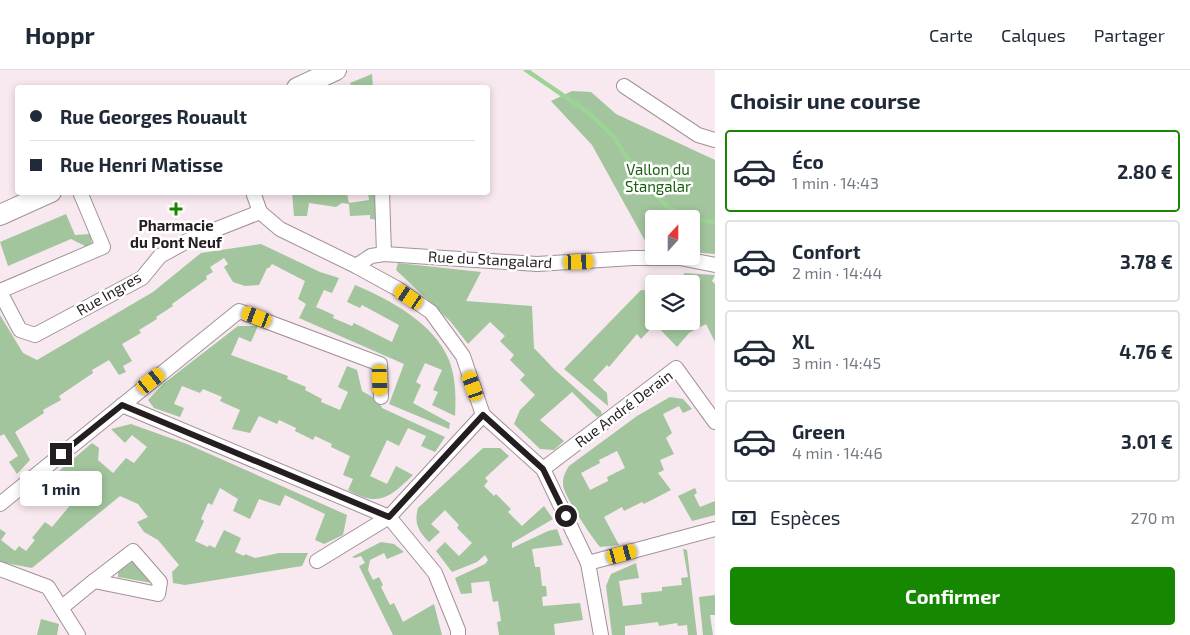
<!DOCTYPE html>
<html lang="fr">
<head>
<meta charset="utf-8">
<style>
  body { margin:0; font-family:"Exo 2",sans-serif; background:#f2f2f3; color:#1f2937; height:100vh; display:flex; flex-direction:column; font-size:19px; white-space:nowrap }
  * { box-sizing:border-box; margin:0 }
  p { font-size:16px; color:#747a83 }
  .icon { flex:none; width:28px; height:28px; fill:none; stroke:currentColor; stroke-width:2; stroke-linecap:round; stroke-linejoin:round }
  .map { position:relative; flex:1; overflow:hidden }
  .drawer { display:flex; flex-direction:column; background:#fff; width:475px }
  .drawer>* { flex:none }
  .banner { position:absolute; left:15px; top:15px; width:475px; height:110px; border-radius:5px; box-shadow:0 2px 8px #0003; display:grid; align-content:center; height:110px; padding:0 15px; background:#fff }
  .needle { width:32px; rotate:21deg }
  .controls { position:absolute; left:645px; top:140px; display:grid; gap:10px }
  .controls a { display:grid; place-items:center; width:55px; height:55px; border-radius:5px; background:#fff; box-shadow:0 2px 8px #0003; font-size:25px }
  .end { position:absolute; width:22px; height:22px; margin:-11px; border:6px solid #241e21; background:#fff; box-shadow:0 0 0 2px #fff }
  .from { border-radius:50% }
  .bubble { position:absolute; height:35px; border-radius:5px; background:#fff; box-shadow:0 2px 8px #0003; font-size:16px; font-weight:700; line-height:35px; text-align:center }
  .car { position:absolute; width:15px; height:30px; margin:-15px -8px; border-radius:6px; box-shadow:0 0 4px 1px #0007; background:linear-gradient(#f5c518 24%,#345 0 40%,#f5c518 0 76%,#345 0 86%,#f5c518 0) }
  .banner b { display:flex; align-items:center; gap:18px; height:48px; font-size:19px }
  .banner b+b { border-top:1px solid #e0e1e3 }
  .banner i { width:12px; height:12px; background:#1f2937 }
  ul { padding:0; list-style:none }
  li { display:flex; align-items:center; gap:15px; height:82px; margin:0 10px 8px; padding:0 5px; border:2px solid #e0e1e3; border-radius:5px }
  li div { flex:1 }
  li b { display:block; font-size:19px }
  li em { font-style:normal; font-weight:700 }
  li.on { border-color:#168700 }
  li>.icon { width:45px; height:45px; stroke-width:1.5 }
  h2 { padding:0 15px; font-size:22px; line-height:60px }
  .pay { display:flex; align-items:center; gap:12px; height:55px; padding:0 15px; font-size:19px }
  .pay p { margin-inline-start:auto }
  .button { display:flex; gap:10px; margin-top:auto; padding:10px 15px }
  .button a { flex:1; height:58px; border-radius:5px; background:#168700; color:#fff; font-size:20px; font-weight:700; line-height:58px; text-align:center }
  header { display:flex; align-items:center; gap:30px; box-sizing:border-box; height:70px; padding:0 25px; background:#fff; border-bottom:1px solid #e0e1e3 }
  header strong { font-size:24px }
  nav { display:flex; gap:28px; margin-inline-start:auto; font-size:18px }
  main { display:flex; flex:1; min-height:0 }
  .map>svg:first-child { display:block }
</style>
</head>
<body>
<header>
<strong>Hoppr</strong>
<nav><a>Carte</a><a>Calques</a><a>Partager</a></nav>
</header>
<main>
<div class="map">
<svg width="715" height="565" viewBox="0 0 715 565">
  <rect width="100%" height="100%" fill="#f8e8f0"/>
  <g fill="#a2c59d" fill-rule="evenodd">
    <path d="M372 4 373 17H352L350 13Z"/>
    <path d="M572 21 591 22 616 44 715 90V184L691 182V149H654V179L649 178 592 75 551 31Z"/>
    <path d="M292 123H347L349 133 369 130 368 123H379L382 150 370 149V145L350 146 349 134 342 133 336 137 309 133 307 146H294Z"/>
    <path d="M66 144 75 165 90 164 92 173 87 177 71 169 8 196 0 172Z"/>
    <path d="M261 174 320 202 339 208 332 223 324 220 316 237 334 245 333 248 352 256 354 253 392 272 399 255 362 235 360 238 347 232 355 215C389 229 434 253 449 290 456 309 456 327 455 346L432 335 438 322 433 320 442 300 425 293 416 312 421 315 413 333 450 353 449 359 389 334 404 294 299 248 306 234 298 229 305 211 272 194 269 198H267L259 215 245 216 233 212 224 197 228 194 224 188 210 197 213 202 206 206 207 209 172 234 173 236 156 247 157 249 139 260 141 263 122 274 132 291 123 296 126 302 119 305 109 290 92 300 93 303 59 326 61 330 43 340 44 343 15 362 30 390 17 404 9 392 18 386 4 364 0 366V245L23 283 37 290 153 222 201 183Z"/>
    <path d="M398 193 481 202 466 231 532 236 534 278 554 299 601 341 602 345 597 347 572 322 540 350 564 371 554 380 540 379 514 354 520 340 535 325 520 310 525 305 510 290 514 285 500 271 505 266 490 252 468 274 450 251 396 200Z"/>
    <path d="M684 203 715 205 712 211 715 214V272L706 254 689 263 677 277 655 254 641 269 637 264 609 297 607 295 593 310 607 323 608 336 564 299 641 220 654 221V251H691V214H683Z"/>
    <path d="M238 256H258L251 272 239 267 231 285 288 306 287 309 306 317 305 320 322 329 321 332 340 340 348 322 338 317 347 296 357 300 362 321 378 330 382 338 445 367 435 382 421 376 426 366 408 358 399 376 387 370 370 406 387 414 396 396 413 405C390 427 379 438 348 420L353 409 343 405 350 386 331 377 332 374 315 366 313 370 295 361 296 358 279 350 277 354 259 346 250 363 232 359 240 340 220 331 222 327 203 319 200 323 182 316 174 334 184 338 180 347 154 338 148 330 163 314Z"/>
    <path d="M670 327 683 329 692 339 683 343 679 336 663 344 672 363 666 368 674 384 660 390 664 400 658 403 671 420 644 434 642 432 624 441 622 437 604 447 619 475 600 477C590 465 569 433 564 419 561 411 565 402 569 396L637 346ZM617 381 625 398 607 407 608 411 590 420 581 403 600 393 599 390Z"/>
    <path d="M131 354 187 374 347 445 343 465 324 474 315 470 325 444 285 425 280 436 259 429 250 449 233 441 238 429 220 418 212 435 208 433 201 449 204 451 195 471 208 477 209 475 215 478 224 460 241 468 235 482 244 486 245 484 255 488 279 483H308L302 496 185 515 173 513 172 502 179 495 158 470 144 462 137 452 148 447 138 434 120 426 32 498 0 492V459L6 463 1 470 15 481 19 476 26 481 35 470 32 468 45 452 52 457 78 426 82 428 94 412 80 401 70 412 59 401 92 373 99 378 98 390 113 403 126 388 134 393 147 377 132 365 125 373 111 359Z"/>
    <path d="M483 378H500L509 386 485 408 488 411 484 416 494 426 496 424 511 439 508 442 522 456 544 436 553 449 512 473V478L548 461 557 459 563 475 532 479 535 497H540L542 516H546L547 526 542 527 543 536 580 533 583 550 554 554 555 565H499L497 552 501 551 498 531 493 532 489 511 471 513 472 523 461 524 455 508 485 494 488 490 485 485 477 492 452 502 436 481 445 472 459 486 472 473 457 458 459 455 445 440 431 454 440 462 429 472C418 461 414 453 418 438Z"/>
    <path d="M695 418 697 423 694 425 700 437 715 431V445L692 451 678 426Z"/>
    <path d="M381 472 394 474 404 482 387 489 384 483 370 490 368 500 373 510 379 507 383 515 381 517 390 535 394 533 403 552 434 534 442 565H393L359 496 365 493 361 486 355 488 352 487Z"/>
    <path d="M683 479 687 480 697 565H688L687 555 678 556 677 553 659 556 658 552 625 556V565H612L606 516 611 504 636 493 639 508 619 511 623 536 642 534 641 523 662 521V517L682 515 681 508 688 507Z"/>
    <path d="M136 489 152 513 118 507V502Z"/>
    <path d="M715 525V545H710L713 565H703L699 527Z"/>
    <path d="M41 549 59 554 57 565H37Z"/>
  </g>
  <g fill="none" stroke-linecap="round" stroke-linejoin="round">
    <g stroke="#9dd396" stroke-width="4.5">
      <path d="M526 0 589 43 613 66 639 106 667 137 691 149"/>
      <path d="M691 149 715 152"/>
    </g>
    <g stroke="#a19299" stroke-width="16">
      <g id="minor">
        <path d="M624 16 698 65 715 70"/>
        <path d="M253 122 260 142 280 159 356 196 371 186 384 184 537 194 633 188H680L715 195"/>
        <path d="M382 122 384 184"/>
        <path d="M356 196 398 219 431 242 463 286 483 345 543 399 588 493 601 565"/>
        <path d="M0 221 103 177 80 122"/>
        <path d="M0 222 20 260 35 265 142 208 160 186 189 170 260 142"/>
        <path d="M122 335 389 447 435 503 458 560V565"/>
        <path d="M543 399 676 298 715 352"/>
        <path d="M0 434 239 241 380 294 381 327"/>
        <path d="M133 481 160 512 158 524 94 511Z"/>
        <path d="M317 491 389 447 483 345"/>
        <path d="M588 493 715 459"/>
        <path d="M0 499 48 517 78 565"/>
        <path d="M61 538 94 511"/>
      </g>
    </g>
    <g stroke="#a19299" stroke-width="22">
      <g id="secondary">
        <path d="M297 18 336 0"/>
        <path d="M0 145 51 122"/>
      </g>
    </g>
    <use href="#minor" stroke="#fff" stroke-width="14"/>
    <use href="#secondary" stroke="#fff" stroke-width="20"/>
  </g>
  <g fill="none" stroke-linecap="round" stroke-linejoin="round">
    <path stroke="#241e21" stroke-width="6" d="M61 384 122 335 389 447 483 345 543 399 566 446"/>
  </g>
  <path fill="#168700" stroke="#fff" stroke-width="2" d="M173.5 131.5h5v5h5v5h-5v5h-5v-5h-5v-5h5z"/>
  <g text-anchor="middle" stroke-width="5" stroke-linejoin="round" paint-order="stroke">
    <g font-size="15" fill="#175f0d" stroke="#fff">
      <text x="658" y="105">Vallon du<tspan x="658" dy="17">Stangalar</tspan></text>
    </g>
    <g font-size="15" font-weight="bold" fill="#241e21" stroke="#fff">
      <text x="176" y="161">Pharmacie<tspan x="176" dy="17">du Pont Neuf</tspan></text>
    </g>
    <g font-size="15" fill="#241e21" stroke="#fff">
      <text transform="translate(490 190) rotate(3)" y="5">Rue du Stangalard</text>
      <text transform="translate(109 224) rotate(-30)" y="5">Rue Ingres</text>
      <text transform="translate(624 339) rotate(-37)" y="5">Rue André Derain</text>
    </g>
  </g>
</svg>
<div class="controls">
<a><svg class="needle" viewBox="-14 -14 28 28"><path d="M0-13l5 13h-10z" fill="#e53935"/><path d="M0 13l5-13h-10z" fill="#747a83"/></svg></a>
<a><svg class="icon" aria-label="layers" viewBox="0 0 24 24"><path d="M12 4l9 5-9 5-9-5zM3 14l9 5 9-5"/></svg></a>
</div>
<i class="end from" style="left:566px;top:446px"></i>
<i class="end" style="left:61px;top:384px"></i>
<div class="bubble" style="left:20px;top:401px;width:82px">1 min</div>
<i class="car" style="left:579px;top:192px;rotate:88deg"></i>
<i class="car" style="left:409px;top:227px;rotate:304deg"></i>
<i class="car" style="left:257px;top:247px;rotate:291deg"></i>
<i class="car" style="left:380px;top:310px;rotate:178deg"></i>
<i class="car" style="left:151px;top:311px;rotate:51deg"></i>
<i class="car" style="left:473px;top:316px;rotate:341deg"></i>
<i class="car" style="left:622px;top:484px;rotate:75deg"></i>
<div class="banner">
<b><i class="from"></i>Rue Georges Rouault</b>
<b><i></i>Rue Henri Matisse</b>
</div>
</div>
<section class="drawer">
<h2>Choisir une course</h2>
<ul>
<li class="on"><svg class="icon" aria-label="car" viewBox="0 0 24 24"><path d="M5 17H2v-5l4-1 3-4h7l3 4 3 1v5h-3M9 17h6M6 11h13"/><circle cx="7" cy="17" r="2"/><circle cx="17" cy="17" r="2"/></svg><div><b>Éco</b><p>1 min · 14:43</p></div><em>2.80 €</em></li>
<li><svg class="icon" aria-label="car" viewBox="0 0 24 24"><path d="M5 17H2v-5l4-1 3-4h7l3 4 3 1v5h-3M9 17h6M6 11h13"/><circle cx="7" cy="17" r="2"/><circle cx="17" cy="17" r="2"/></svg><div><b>Confort</b><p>2 min · 14:44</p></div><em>3.78 €</em></li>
<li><svg class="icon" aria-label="car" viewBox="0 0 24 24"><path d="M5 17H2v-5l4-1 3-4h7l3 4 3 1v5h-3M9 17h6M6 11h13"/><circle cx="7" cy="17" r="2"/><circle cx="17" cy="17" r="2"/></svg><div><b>XL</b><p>3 min · 14:45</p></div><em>4.76 €</em></li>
<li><svg class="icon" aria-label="car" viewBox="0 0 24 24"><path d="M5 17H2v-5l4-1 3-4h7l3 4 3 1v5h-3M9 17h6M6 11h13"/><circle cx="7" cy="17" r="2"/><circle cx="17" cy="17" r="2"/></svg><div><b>Green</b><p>4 min · 14:46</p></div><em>3.01 €</em></li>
</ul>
<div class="pay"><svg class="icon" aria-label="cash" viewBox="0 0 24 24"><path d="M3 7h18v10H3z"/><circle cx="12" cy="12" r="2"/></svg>Espèces<p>270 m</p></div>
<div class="button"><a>Confirmer</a></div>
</section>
</main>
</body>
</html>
